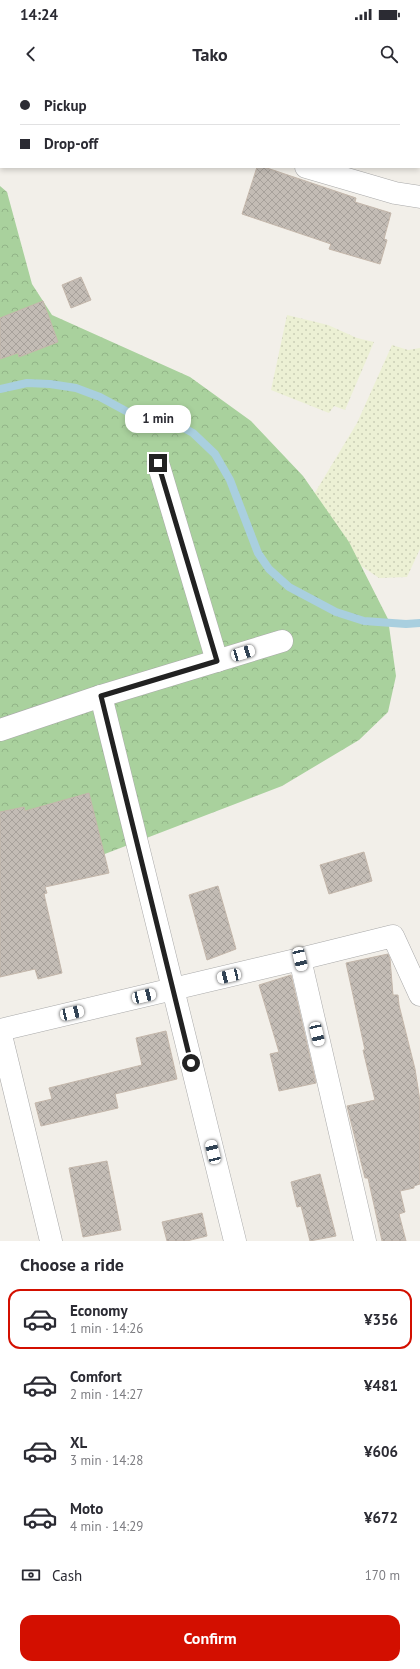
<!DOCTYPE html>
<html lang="en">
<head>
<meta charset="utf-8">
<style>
  body { margin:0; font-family:"PT Sans",sans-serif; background:#f7f7f7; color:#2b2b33; height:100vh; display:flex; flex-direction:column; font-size:15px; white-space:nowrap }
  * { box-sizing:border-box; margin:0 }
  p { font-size:13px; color:#7c7c81 }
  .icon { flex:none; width:22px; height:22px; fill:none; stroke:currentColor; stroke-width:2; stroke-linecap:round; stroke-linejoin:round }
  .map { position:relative; height:1161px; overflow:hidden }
  .drawer { display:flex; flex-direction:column; background:#fff; flex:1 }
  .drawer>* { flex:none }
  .hud { position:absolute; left:0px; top:0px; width:420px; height:88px; box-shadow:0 2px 6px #0003; display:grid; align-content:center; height:88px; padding:0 20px; background:#fff }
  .end { position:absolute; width:18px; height:18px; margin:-9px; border:5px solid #222; background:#fff; box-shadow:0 0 0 2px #fff }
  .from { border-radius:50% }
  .bubble { position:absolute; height:28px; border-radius:12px; background:#fff; box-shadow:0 2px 6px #0003; font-size:13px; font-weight:800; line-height:28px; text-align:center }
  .car { position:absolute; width:12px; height:24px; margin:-12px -6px; border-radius:5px; box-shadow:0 0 3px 1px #0007; background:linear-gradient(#fff 24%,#345 0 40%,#fff 0 76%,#345 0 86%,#fff 0) }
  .hud b { display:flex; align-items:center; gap:14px; height:38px; font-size:15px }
  .hud b+b { border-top:1px solid #e1e1e2 }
  .hud i { width:10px; height:10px; background:#2b2b33 }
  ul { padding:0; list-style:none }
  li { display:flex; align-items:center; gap:12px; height:60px; margin:0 8px 6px; padding:0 12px; border:2px solid transparent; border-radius:12px }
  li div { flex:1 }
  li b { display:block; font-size:15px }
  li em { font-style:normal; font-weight:800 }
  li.active { border-color:#d30f00 }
  li>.icon { width:36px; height:36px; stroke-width:1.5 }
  h2 { padding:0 20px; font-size:18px; line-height:48px }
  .pay { display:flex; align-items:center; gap:10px; height:44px; padding:0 20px; font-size:15px }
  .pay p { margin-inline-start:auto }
  .action { display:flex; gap:8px; margin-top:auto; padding:8px 20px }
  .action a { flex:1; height:46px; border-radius:12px; background:#d30f00; color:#fff; font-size:16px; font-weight:800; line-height:46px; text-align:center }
  .status { display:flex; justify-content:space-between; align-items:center; height:28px; padding:0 20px; background:#fff; direction:ltr }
  .status svg { height:11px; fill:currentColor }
  header { display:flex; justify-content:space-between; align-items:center; height:52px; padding:0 20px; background:#fff; font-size:18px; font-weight:800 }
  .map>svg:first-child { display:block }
</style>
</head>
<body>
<div class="status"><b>14:24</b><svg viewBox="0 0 49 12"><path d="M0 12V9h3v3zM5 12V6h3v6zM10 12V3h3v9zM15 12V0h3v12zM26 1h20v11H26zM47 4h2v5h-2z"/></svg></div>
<header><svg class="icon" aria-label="back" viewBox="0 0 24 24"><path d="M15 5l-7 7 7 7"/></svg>Tako<svg class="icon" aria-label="search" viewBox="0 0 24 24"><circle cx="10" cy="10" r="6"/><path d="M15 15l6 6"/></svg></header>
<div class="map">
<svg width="420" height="1161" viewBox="0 0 420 1161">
  <defs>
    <pattern id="farmland-dots" width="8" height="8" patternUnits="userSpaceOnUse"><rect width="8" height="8" fill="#ecf0d4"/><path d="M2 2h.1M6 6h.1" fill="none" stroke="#caceb6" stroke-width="1.8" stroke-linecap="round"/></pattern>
    <pattern id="forest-crowns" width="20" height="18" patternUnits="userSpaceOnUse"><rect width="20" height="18" fill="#a9d19d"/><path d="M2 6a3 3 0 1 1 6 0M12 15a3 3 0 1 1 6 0" fill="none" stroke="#91b387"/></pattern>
    <pattern id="building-cross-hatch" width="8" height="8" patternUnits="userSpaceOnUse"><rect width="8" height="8" fill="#c3bcb5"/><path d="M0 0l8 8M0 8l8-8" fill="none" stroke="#a7a19b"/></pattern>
  </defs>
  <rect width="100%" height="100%" fill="#f2efe9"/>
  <g fill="url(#farmland-dots)">
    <path d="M287 235 328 245 357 258 374 262 345 330 334 326 329 333 271 310Z"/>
    <path d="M392 265 408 270 420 268V469L407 497 379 498 348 477 310 421 357 343Z"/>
  </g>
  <path fill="url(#forest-crowns)" d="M0 106 7 112 32 204 52 235 190 297 251 341 303 396 349 462 388 539 396 596 388 632 359 660 282 706 63 790 0 818Z"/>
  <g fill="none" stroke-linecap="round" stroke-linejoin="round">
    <path stroke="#a9cfdf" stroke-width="8" d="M0 309 27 303 50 304 76 308 100 317 137 337 180 346 193 353 215 374 230 400 258 473 269 489 289 507 336 532 364 541 406 544 420 543"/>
  </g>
  <g fill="url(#building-cross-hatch)" stroke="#c4b7ab">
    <path d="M257 87H264L356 118 355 122 391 133 384 159 387 160 380 184 329 169 331 164 242 134Z"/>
    <path d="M81 197 91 220 71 228 62 205Z"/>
    <path d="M43 221 58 262 19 277 18 273 0 279V238Z"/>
    <path d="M89 713 109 793 45 807 47 813 44 814 62 893 38 899 35 889 0 897V732L24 727 25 731Z"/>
    <path d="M364 772 372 801 329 814 320 785Z"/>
    <path d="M218 806 236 869 207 880 189 815Z"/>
    <path d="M388 874 390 879 393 915H398L399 925 415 989 420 1021V1104L414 1106V1108L400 1111 405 1132 399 1134 406 1161H382L368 1098H365L347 1026 375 1020 363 970H365L346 883Z"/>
    <path d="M291 895 316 1003 279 1011 270 974 279 972 259 905Z"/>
    <path d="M166 951 177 999 115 1014 118 1028 41 1046 35 1023 52 1019 49 1008 142 985 136 958Z"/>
    <path d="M107 1081 121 1150 83 1157 69 1088Z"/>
    <path d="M320 1094 336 1156 310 1161 301 1126 297 1127 291 1102Z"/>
    <path d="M202 1133 207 1156 187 1161H167L162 1142Z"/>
  </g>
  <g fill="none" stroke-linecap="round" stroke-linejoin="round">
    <g stroke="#a9a9a9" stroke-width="23">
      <g id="minor">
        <path d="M281 1V0"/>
        <path d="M316 1 318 0"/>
        <path d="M306 87 395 113 420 117"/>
        <path d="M158 383 217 581"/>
        <path d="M101 616 235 1161"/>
        <path d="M0 650 101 616 282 561"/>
        <path d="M300 879 365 1161"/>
        <path d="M0 950 300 879 393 856 420 915"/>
        <path d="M0 951 51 1161"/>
      </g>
    </g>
    <use href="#minor" stroke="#fff" stroke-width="22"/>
  </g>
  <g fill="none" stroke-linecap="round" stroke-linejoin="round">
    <path stroke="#222" stroke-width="5" d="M158 383 217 581 101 616 191 983"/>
  </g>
</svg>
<i class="end from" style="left:191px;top:983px"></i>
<i class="end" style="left:158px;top:383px"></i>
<div class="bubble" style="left:125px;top:325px;width:66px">1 min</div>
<i class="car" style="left:243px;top:573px;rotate:73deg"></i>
<i class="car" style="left:300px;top:879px;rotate:167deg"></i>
<i class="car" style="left:229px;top:896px;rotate:257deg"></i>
<i class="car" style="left:144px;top:916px;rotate:77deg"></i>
<i class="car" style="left:72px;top:933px;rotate:77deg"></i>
<i class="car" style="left:317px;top:954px;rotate:167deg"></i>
<i class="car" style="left:213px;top:1072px;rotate:346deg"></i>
<div class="hud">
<b><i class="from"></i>Pickup</b>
<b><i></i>Drop-off</b>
</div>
</div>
<section class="drawer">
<h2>Choose a ride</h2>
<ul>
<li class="active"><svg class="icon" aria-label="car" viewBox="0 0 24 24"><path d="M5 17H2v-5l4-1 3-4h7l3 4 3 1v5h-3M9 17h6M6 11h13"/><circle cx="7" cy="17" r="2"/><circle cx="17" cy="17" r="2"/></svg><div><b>Economy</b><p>1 min · 14:26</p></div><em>¥356</em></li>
<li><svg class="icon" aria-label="car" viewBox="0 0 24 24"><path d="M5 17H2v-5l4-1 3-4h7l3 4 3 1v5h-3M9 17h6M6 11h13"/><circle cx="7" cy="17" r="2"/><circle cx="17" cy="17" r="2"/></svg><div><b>Comfort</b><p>2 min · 14:27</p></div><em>¥481</em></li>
<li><svg class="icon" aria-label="car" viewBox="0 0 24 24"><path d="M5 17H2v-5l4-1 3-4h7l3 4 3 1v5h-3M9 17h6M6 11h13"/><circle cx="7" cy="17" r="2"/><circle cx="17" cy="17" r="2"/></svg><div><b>XL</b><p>3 min · 14:28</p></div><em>¥606</em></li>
<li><svg class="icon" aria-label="car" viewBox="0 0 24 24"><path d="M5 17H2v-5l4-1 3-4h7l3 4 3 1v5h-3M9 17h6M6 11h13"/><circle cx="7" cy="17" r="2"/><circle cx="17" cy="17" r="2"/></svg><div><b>Moto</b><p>4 min · 14:29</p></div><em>¥672</em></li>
</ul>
<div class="pay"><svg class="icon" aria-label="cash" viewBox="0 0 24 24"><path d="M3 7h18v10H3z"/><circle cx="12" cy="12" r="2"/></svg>Cash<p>170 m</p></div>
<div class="action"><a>Confirm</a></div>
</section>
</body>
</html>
